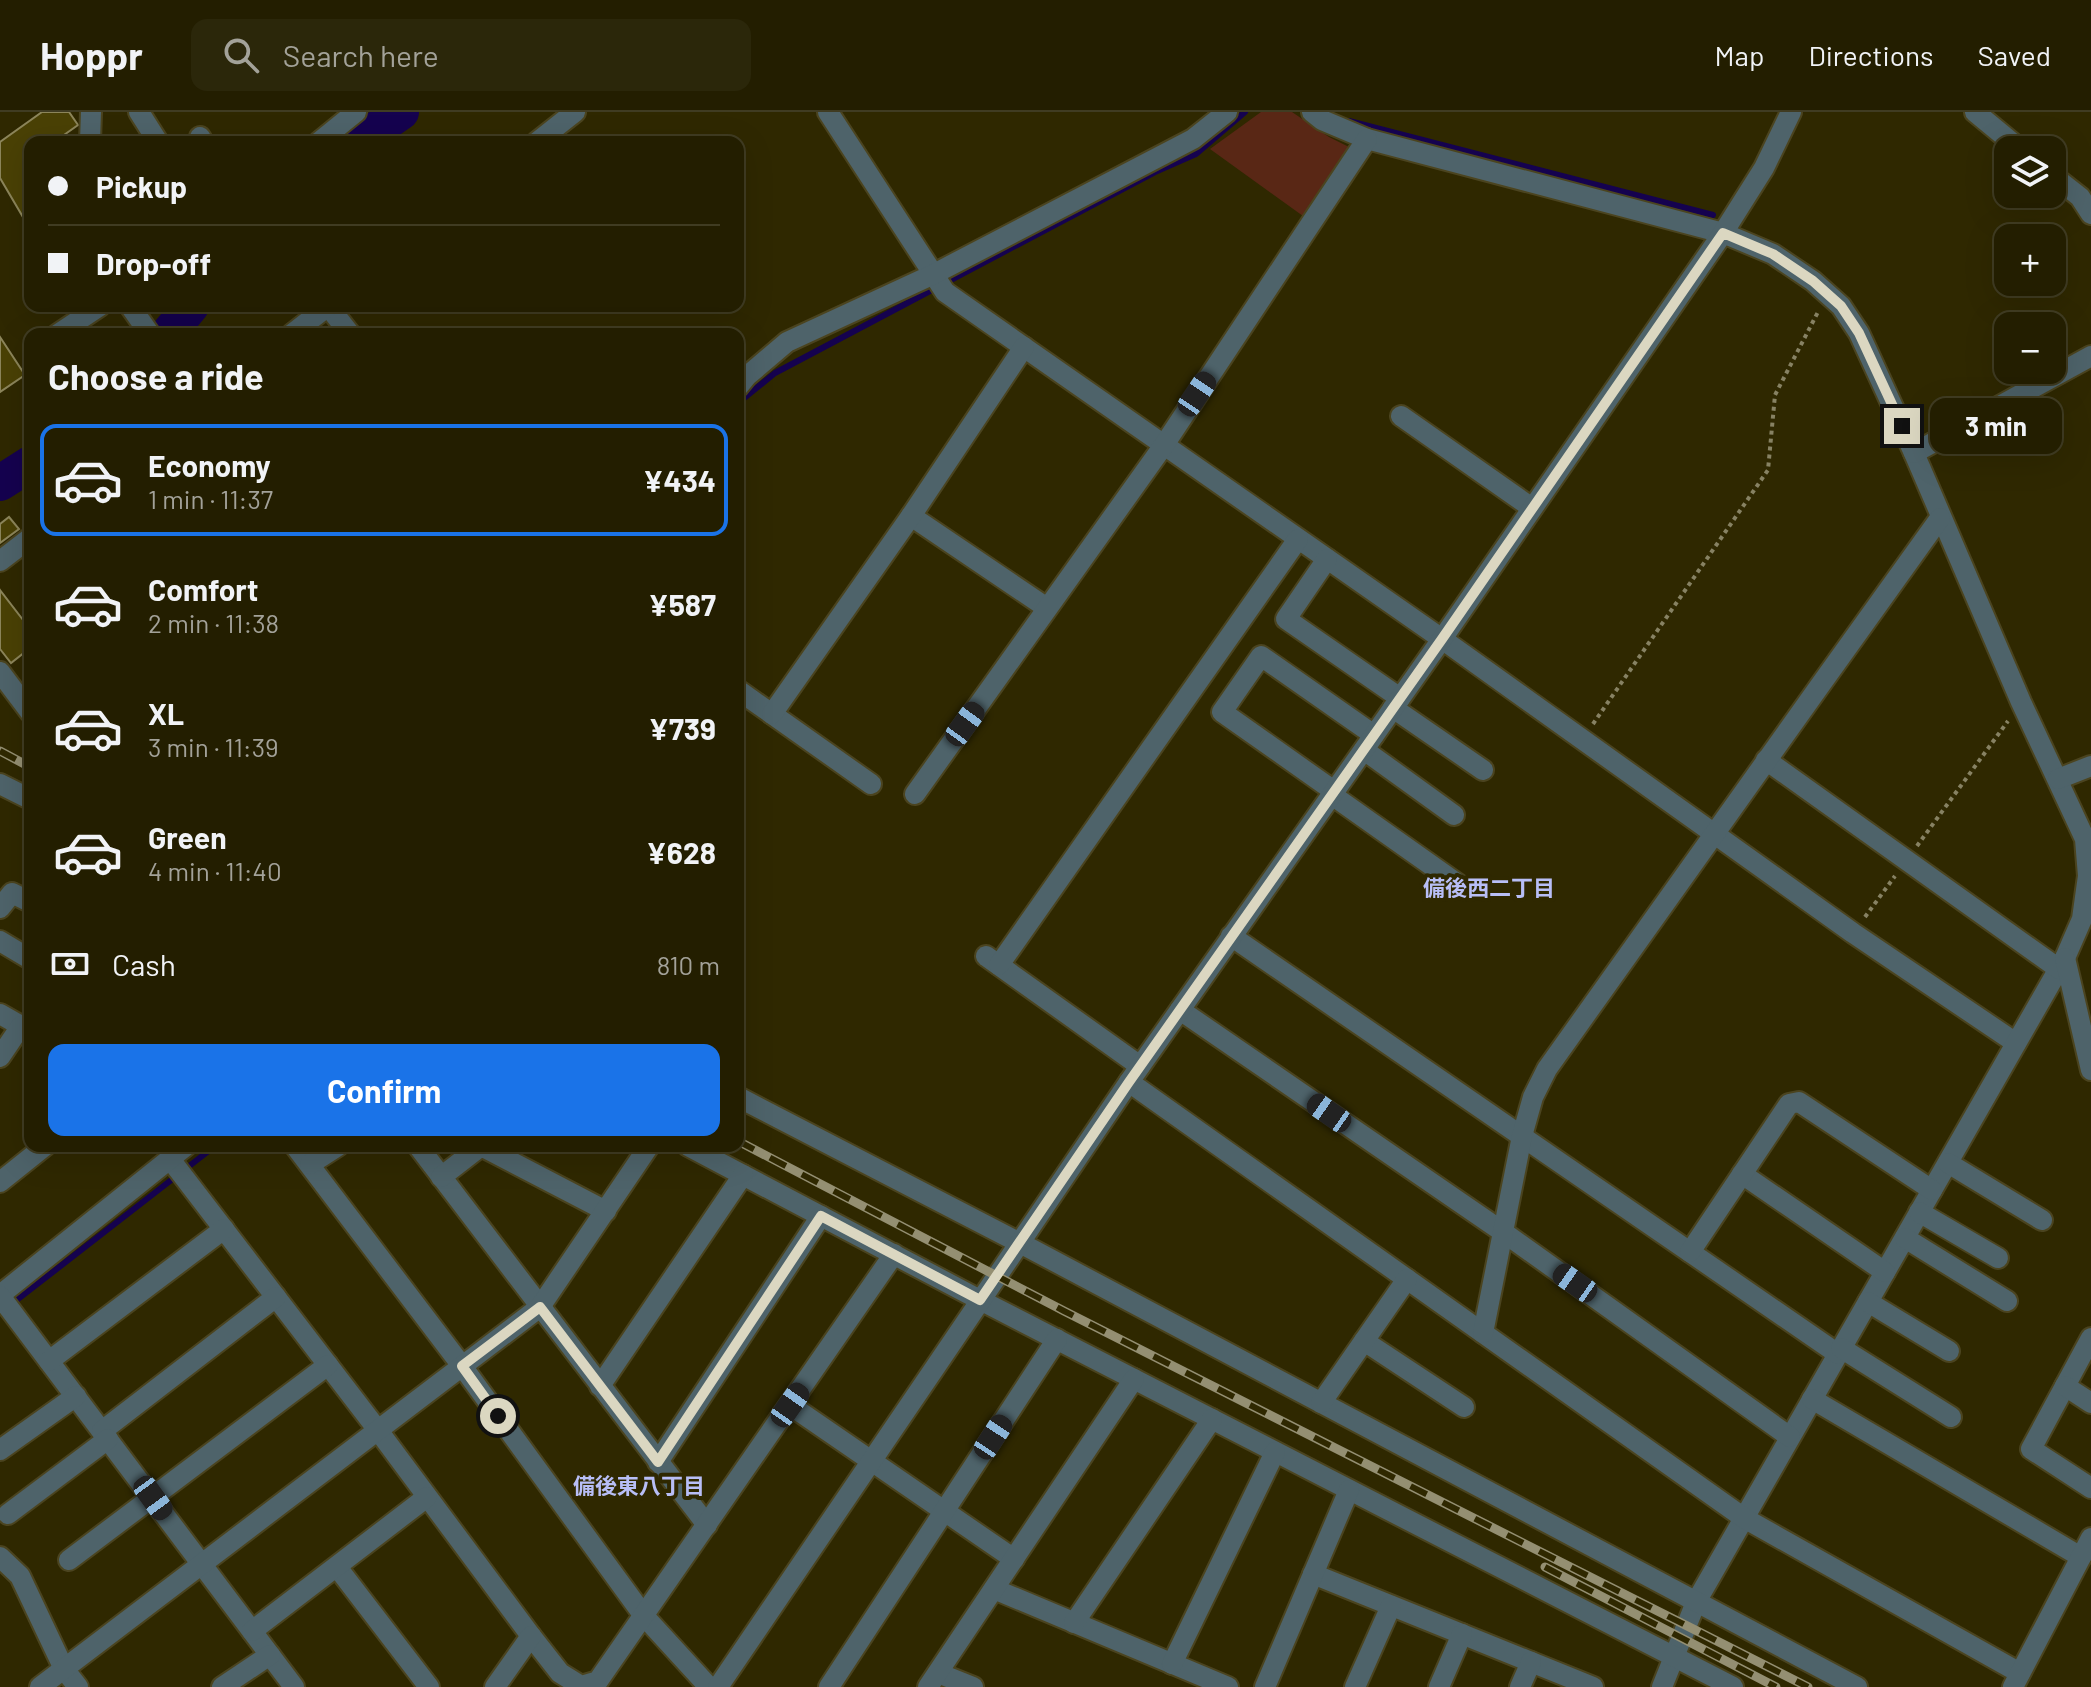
<!DOCTYPE html>
<html lang="en">
<head>
<meta charset="utf-8">
<style>
  body { margin:0; font-family:Barlow,"Noto Sans JP",sans-serif; background:#2b270a; color:#f1f3f6; height:100vh; display:flex; flex-direction:column; font-size:30px; white-space:nowrap }
  * { box-sizing:border-box; margin:0 }
  p { font-size:26px; color:#a3a299 }
  .icon { flex:none; width:44px; height:44px; fill:none; stroke:currentColor; stroke-width:2; stroke-linecap:round; stroke-linejoin:round }
  .map { position:relative; flex:1; overflow:hidden }
  .side { position:absolute; left:24px; top:216px; width:720px; height:824px; display:flex; flex-direction:column; background:#231e00; border-radius:16px; box-shadow:0 8px 32px #0002,0 0 0 2px #403c22 }
  .side>* { flex:none }
  .hud { position:absolute; left:24px; top:24px; width:720px; height:176px; border-radius:16px; box-shadow:0 8px 32px #0002,0 0 0 2px #403c22; display:grid; align-content:center; height:176px; padding:0 24px; background:#231e00 }
  .buttons { position:absolute; left:1994px; top:24px; display:grid; gap:16px }
  .buttons a { display:grid; place-items:center; width:72px; height:72px; border-radius:16px; background:#231e00; box-shadow:0 8px 32px #0002,0 0 0 2px #403c22; font-size:40px }
  .end { position:absolute; width:36px; height:36px; margin:-18px; border:10px solid #dbd7c1; background:#111; box-shadow:0 0 0 4px #111 }
  .from { border-radius:50% }
  .bubble { position:absolute; height:56px; border-radius:16px; background:#231e00; box-shadow:0 8px 32px #0002,0 0 0 2px #403c22; font-size:26px; font-weight:700; line-height:56px; text-align:center }
  .car { position:absolute; width:24px; height:48px; margin:-24px -12px; border-radius:10px; box-shadow:0 0 6px 2px #0007; background:linear-gradient(#222 24%,#8ab4d8 0 40%,#222 0 76%,#8ab4d8 0 86%,#222 0) }
  .hud b { display:flex; align-items:center; gap:28px; height:76px; font-size:30px }
  .hud b+b { border-top:2px solid #403c22 }
  .hud i { width:20px; height:20px; background:#f1f3f6 }
  ul { padding:0; list-style:none }
  li { display:flex; align-items:center; gap:24px; height:112px; margin:0 16px 12px; padding:0 8px; border:4px solid transparent; border-radius:16px }
  li div { flex:1 }
  li b { display:block; font-size:30px }
  li em { font-style:normal; font-weight:700 }
  li.on { border-color:#1a73e8 }
  li>.icon { width:72px; height:72px; stroke-width:1.5 }
  h2 { padding:0 24px; font-size:36px; line-height:96px }
  .pay { display:flex; align-items:center; gap:20px; height:88px; padding:0 24px; font-size:30px }
  .pay p { margin-inline-start:auto }
  .button { display:flex; gap:16px; margin-top:auto; padding:16px 24px }
  .button a { flex:1; height:92px; border-radius:16px; background:#1a73e8; color:#fff; font-size:32px; font-weight:700; line-height:92px; text-align:center }
  header { display:flex; align-items:center; gap:48px; box-sizing:border-box; height:112px; padding:0 40px; background:#231e00; border-bottom:2px solid #403c22 }
  header strong { font-size:38px }
  nav { display:flex; gap:44px; margin-inline-start:auto; font-size:28px }
  .search { width:560px; height:72px; background:#2b270a; display:flex; align-items:center; gap:20px; box-sizing:border-box; padding:0 28px; border-radius:16px; color:#a3a299; font-size:30px }
  .map>svg:first-child { display:block }
</style>
</head>
<body>
<header>
<strong>Hoppr</strong>
<div class="search"><svg class="icon" aria-label="search" viewBox="0 0 24 24"><circle cx="10" cy="10" r="6"/><path d="M15 15l6 6"/></svg>Search here</div>
<nav><a>Map</a><a>Directions</a><a>Saved</a></nav>
</header>
<div class="map">
<svg width="2091" height="1575" viewBox="0 0 2091 1575">
  <rect width="100%" height="100%" fill="#2f2800"/>
  <path fill="#592715" d="M1261 0H1292L1329 25 1349 35 1303 104 1210 37Z"/>
  <g fill="none" stroke-linecap="round" stroke-linejoin="round">
    <g stroke="#15024f" stroke-width="6">
      <path d="M1349 9 1713 103"/>
      <path d="M738 291 775 261 1155 60 1196 42 1245 0"/>
      <path d="M0 1201 215 1034"/>
    </g>
    <g stroke="#15024f" stroke-width="36">
      <path d="M358 30 401 0"/>
      <path d="M168 222 191 194"/>
      <path d="M0 371 30 352"/>
    </g>
  </g>
  <g fill="#4a4105" stroke="#8c855a" stroke-width="2">
    <path d="M42 0H69L78 13 54 30H30V117L0 66V30Z"/>
    <path d="M0 225 25 263 0 280Z"/>
    <path d="M9 405 19 417 0 431V412Z"/>
    <path d="M0 478 30 517V536L11 551 0 537Z"/>
  </g>
  <g fill="none" stroke-linecap="round" stroke-linejoin="round">
    <g stroke="#4b441f" stroke-width="24">
      <g id="minor">
        <path d="M139 0 158 30"/>
        <path d="M828 0 945 180 1442 527 1853 821 2016 931"/>
        <path d="M1312 0 1322 8 1367 27 1723 121 1773 142 1813 169 1841 194 1859 221 1914 341 2021 590 2085 727 2088 764 2082 807 2065 846 1696 1490 1662 1575"/>
        <path d="M1975 0 2021 38"/>
        <path d="M200 25 203 30"/>
        <path d="M90 30 91 0"/>
        <path d="M319 30 356 0"/>
        <path d="M537 30 575 0"/>
        <path d="M2052 63 2080 85 2091 102"/>
        <path d="M130 194 149 221"/>
        <path d="M328 194 350 222"/>
        <path d="M58 222 100 194"/>
        <path d="M292 222 328 194"/>
        <path d="M738 275 747 264 787 230 934 162 1193 27 1227 0"/>
        <path d="M1401 304 1532 396"/>
        <path d="M1914 341 2091 244"/>
        <path d="M911 404 1047 496"/>
        <path d="M1327 447 1286 507 1400 586"/>
        <path d="M0 449 30 426"/>
        <path d="M0 560 30 600"/>
        <path d="M738 578 871 672"/>
        <path d="M1393 596 1483 658"/>
        <path d="M772 602 911 404 1024 235"/>
        <path d="M1364 638 1454 703"/>
        <path d="M1766 648 2059 857"/>
        <path d="M2058 667 2091 654"/>
        <path d="M0 672 30 687"/>
        <path d="M1334 679 1222 600 1261 544 1374 623"/>
        <path d="M915 682 1164 333 1367 27"/>
        <path d="M1332 683 1462 775"/>
        <path d="M0 796 12 781 30 790"/>
        <path d="M1231 824 1838 1242"/>
        <path d="M0 829 30 847"/>
        <path d="M986 844 1140 954"/>
        <path d="M2065 846 2091 958"/>
        <path d="M999 853 1298 427"/>
        <path d="M1180 898 1503 1120 1790 1325"/>
        <path d="M0 902 30 919"/>
        <path d="M0 945 21 914"/>
        <path d="M1129 970 1744 1406 2020 1561"/>
        <path d="M738 985 1020 1131 1857 1575"/>
        <path d="M295 1034 462 1254 644 1504 709 1575"/>
        <path d="M418 1034 707 1413"/>
        <path d="M688 1034 980 1188 1733 1575"/>
        <path d="M170 1047 377 1317 531 1524 560 1561 581 1574 598 1569 894 1142"/>
        <path d="M1948 1051 2042 1108"/>
        <path d="M310 1052 338 1034"/>
        <path d="M1742 1062 1885 1160"/>
        <path d="M441 1065 481 1034 606 1099"/>
        <path d="M0 1070 45 1034"/>
        <path d="M1919 1100 1998 1146"/>
        <path d="M1905 1126 2007 1189"/>
        <path d="M1690 1140 1789 992 1799 990 1932 1078"/>
        <path d="M0 1183 186 1034"/>
        <path d="M0 1184 294 1575"/>
        <path d="M1868 1190 1949 1239"/>
        <path d="M1483 1221 1522 1024 1533 985 1547 957C1678 774 1808 589 1940 406"/>
        <path d="M2091 1226 2031 1337 2091 1376"/>
        <path d="M1364 1229 1464 1295"/>
        <path d="M1841 1236 1951 1305"/>
        <path d="M49 1249 224 1117"/>
        <path d="M600 1274 743 1063"/>
        <path d="M2065 1274 2091 1291"/>
        <path d="M1812 1287 2081 1445"/>
        <path d="M1321 1291 1407 1167"/>
        <path d="M790 1293 1014 1447"/>
        <path d="M102 1319 276 1185"/>
        <path d="M0 1338 76 1284"/>
        <path d="M658 1350 821 1104"/>
        <path d="M8 1402 108 1327"/>
        <path d="M0 1445 20 1464 64 1557 78 1575"/>
        <path d="M69 1448 328 1253"/>
        <path d="M337 1455 429 1575"/>
        <path d="M1313 1462 1593 1575"/>
        <path d="M994 1477 1228 1575"/>
        <path d="M1074 1511 1212 1307"/>
        <path d="M252 1519 427 1385"/>
        <path d="M1172 1552 1275 1340"/>
        <path d="M938 1561 973 1575"/>
        <path d="M40 1575 540 1195 649 1034"/>
        <path d="M222 1575 270 1543"/>
        <path d="M495 1575 531 1524"/>
        <path d="M718 1575 1129 970 1442 527 1723 121 1764 56 1791 0"/>
        <path d="M829 1575 1057 1227"/>
        <path d="M928 1575 1134 1267"/>
        <path d="M1265 1575 1349 1378"/>
        <path d="M1355 1575 1391 1494"/>
        <path d="M1439 1575 1462 1522"/>
        <path d="M1520 1575 1531 1550"/>
        <path d="M2013 1575 2091 1426"/>
      </g>
    </g>
    <g stroke="#878263" stroke-width="4" stroke-dasharray="4 4" stroke-linecap="butt">
      <path d="M1593 612 1768 358 1775 283 1819 198"/>
      <path d="M1917 734 2008 609"/>
      <path d="M1865 805 1895 764"/>
    </g>
    <use href="#minor" stroke="#4e636a" stroke-width="20"/>
    <g stroke="#948f72" stroke-width="9">
      <g id="rail">
        <path d="M0 639 30 655"/>
        <path d="M738 1029 1064 1199 1808 1575"/>
        <path d="M1545 1455 1776 1575"/>
      </g>
    </g>
    <use href="#rail" stroke="#2f2800" stroke-width="6" stroke-dasharray="18" stroke-linecap="butt"/>
  </g>
  <g fill="none" stroke-linecap="round" stroke-linejoin="round">
    <path stroke="#dbd7c1" stroke-width="10" d="M498 1304 462 1254 540 1195 658 1350 821 1104 980 1188 1129 970 1442 527 1723 121 1773 142 1813 169 1841 194 1859 221 1902 314"/>
  </g>
  <g text-anchor="middle" stroke-width="8" stroke-linejoin="round" paint-order="stroke">
    <g font-size="22" font-weight="bold" fill="#b8bef6" stroke="#2f2800">
      <text x="1489" y="784">備後西二丁目</text>
      <text x="639" y="1382">備後東八丁目</text>
    </g>
  </g>
</svg>
<div class="buttons">
<a><svg class="icon" aria-label="layers" viewBox="0 0 24 24"><path d="M12 4l9 5-9 5-9-5zM3 14l9 5 9-5"/></svg></a>
<a>+</a>
<a>−</a>
</div>
<i class="end from" style="left:498px;top:1304px"></i>
<i class="end" style="left:1902px;top:314px"></i>
<div class="bubble" style="left:1930px;top:286px;width:132px">3 min</div>
<i class="car" style="left:1197px;top:282px;rotate:34deg"></i>
<i class="car" style="left:965px;top:612px;rotate:36deg"></i>
<i class="car" style="left:1329px;top:1001px;rotate:305deg"></i>
<i class="car" style="left:1575px;top:1171px;rotate:305deg"></i>
<i class="car" style="left:790px;top:1293px;rotate:35deg"></i>
<i class="car" style="left:993px;top:1325px;rotate:33deg"></i>
<i class="car" style="left:153px;top:1386px;rotate:144deg"></i>
<div class="hud">
<b><i class="from"></i>Pickup</b>
<b><i></i>Drop-off</b>
</div>
<section class="side">
<h2>Choose a ride</h2>
<ul>
<li class="on"><svg class="icon" aria-label="car" viewBox="0 0 24 24"><path d="M5 17H2v-5l4-1 3-4h7l3 4 3 1v5h-3M9 17h6M6 11h13"/><circle cx="7" cy="17" r="2"/><circle cx="17" cy="17" r="2"/></svg><div><b>Economy</b><p>1 min · 11:37</p></div><em>¥434</em></li>
<li><svg class="icon" aria-label="car" viewBox="0 0 24 24"><path d="M5 17H2v-5l4-1 3-4h7l3 4 3 1v5h-3M9 17h6M6 11h13"/><circle cx="7" cy="17" r="2"/><circle cx="17" cy="17" r="2"/></svg><div><b>Comfort</b><p>2 min · 11:38</p></div><em>¥587</em></li>
<li><svg class="icon" aria-label="car" viewBox="0 0 24 24"><path d="M5 17H2v-5l4-1 3-4h7l3 4 3 1v5h-3M9 17h6M6 11h13"/><circle cx="7" cy="17" r="2"/><circle cx="17" cy="17" r="2"/></svg><div><b>XL</b><p>3 min · 11:39</p></div><em>¥739</em></li>
<li><svg class="icon" aria-label="car" viewBox="0 0 24 24"><path d="M5 17H2v-5l4-1 3-4h7l3 4 3 1v5h-3M9 17h6M6 11h13"/><circle cx="7" cy="17" r="2"/><circle cx="17" cy="17" r="2"/></svg><div><b>Green</b><p>4 min · 11:40</p></div><em>¥628</em></li>
</ul>
<div class="pay"><svg class="icon" aria-label="cash" viewBox="0 0 24 24"><path d="M3 7h18v10H3z"/><circle cx="12" cy="12" r="2"/></svg>Cash<p>810 m</p></div>
<div class="button"><a>Confirm</a></div>
</section>
</div>
</body>
</html>
